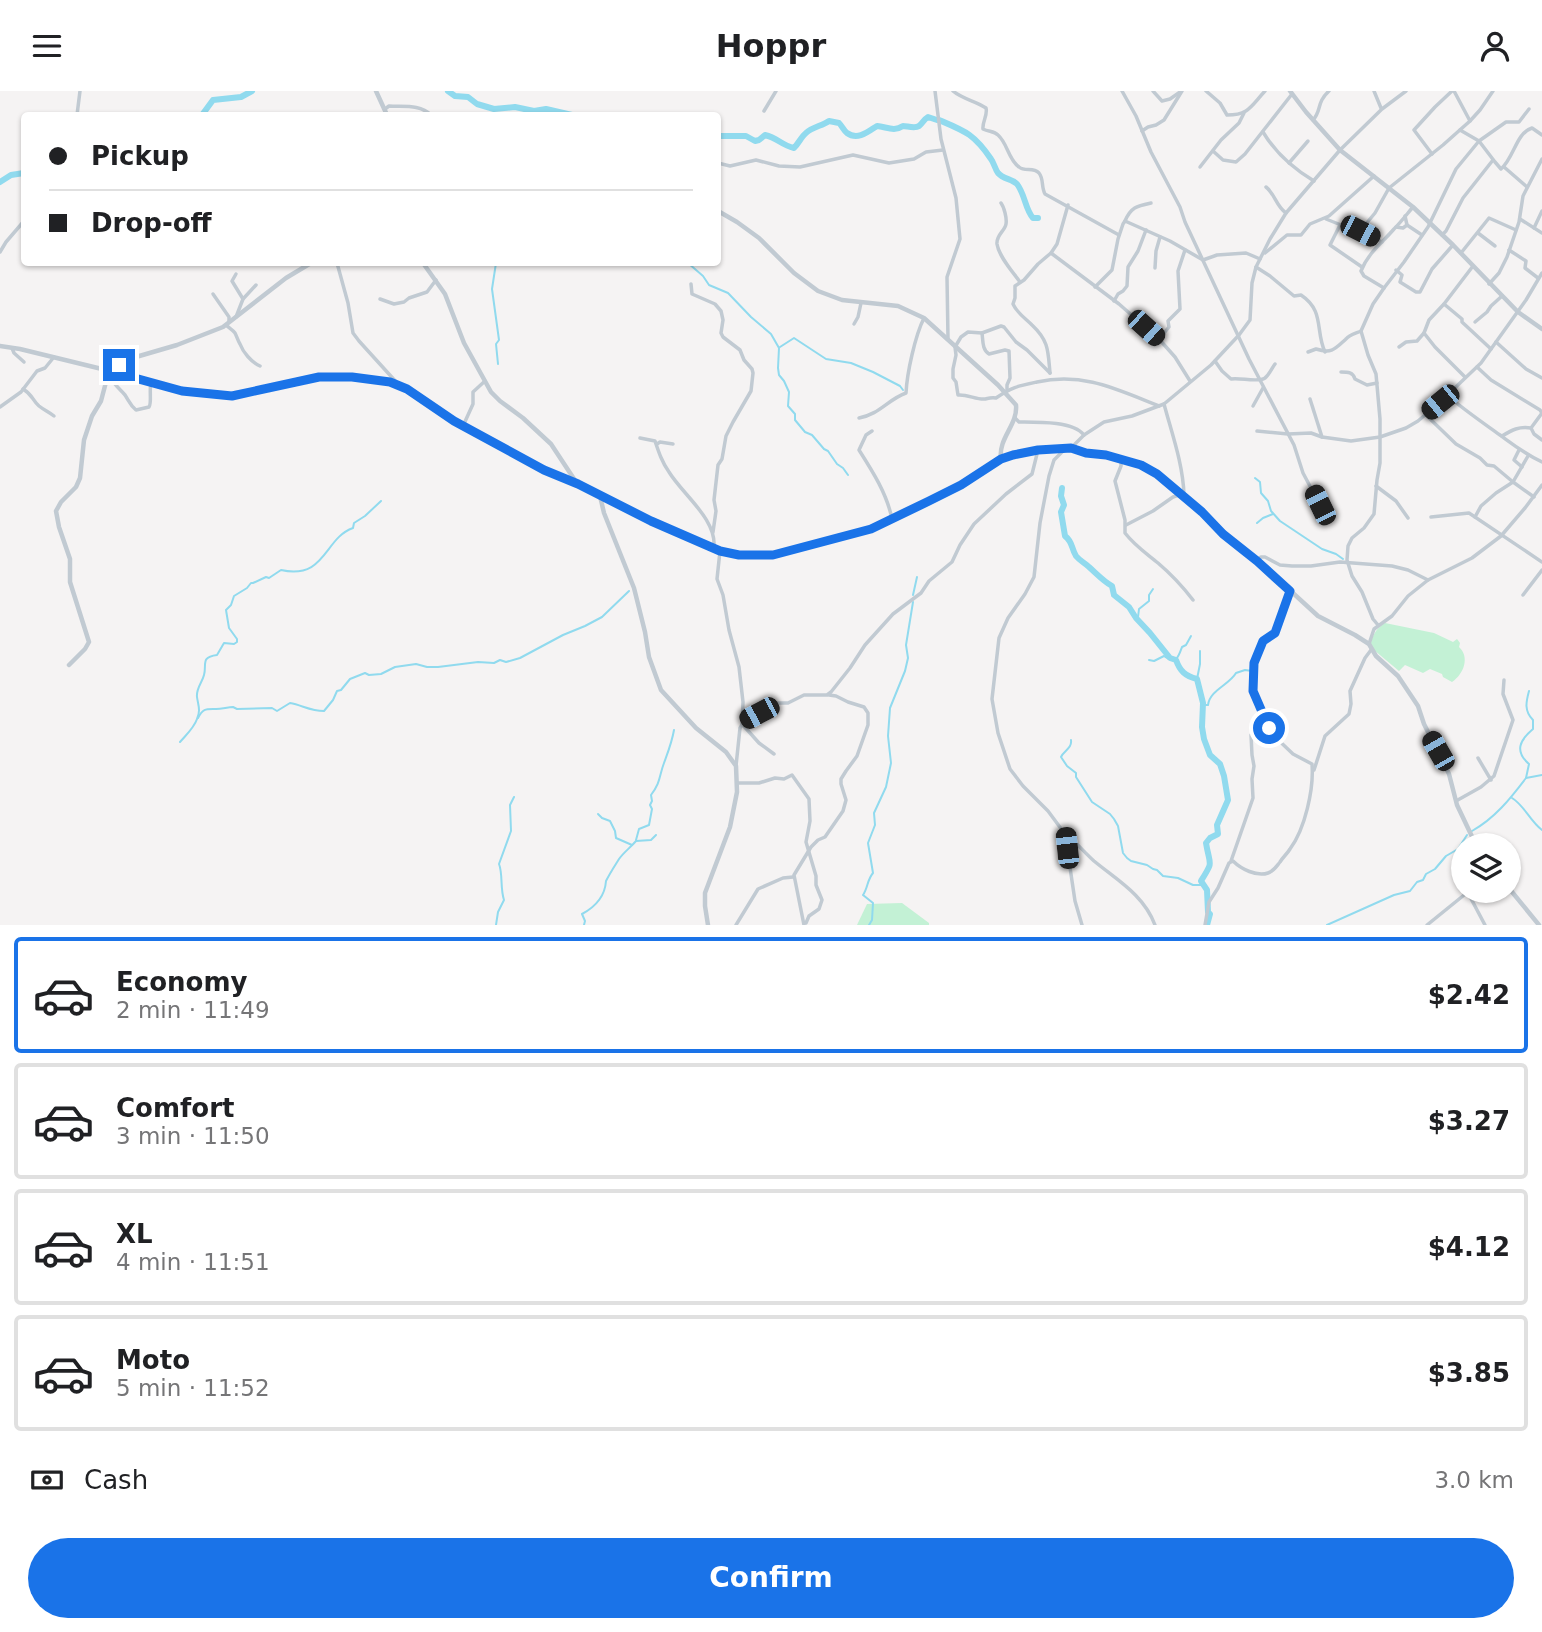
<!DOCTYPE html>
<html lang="en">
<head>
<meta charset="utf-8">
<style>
  body { margin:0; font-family:"DejaVu Sans",sans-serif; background:#f2f2f2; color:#202124; height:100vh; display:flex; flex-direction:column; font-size:26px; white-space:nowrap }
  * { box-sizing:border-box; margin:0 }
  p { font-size:23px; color:#757577 }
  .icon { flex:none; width:38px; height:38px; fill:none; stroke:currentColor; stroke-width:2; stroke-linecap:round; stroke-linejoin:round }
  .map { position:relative; height:834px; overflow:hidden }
  .panel { display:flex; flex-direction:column; background:#fff; flex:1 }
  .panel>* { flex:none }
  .top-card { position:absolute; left:21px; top:21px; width:700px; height:154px; border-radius:7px; box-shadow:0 2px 5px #0004; display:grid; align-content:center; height:154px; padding:0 28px; background:#fff }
  .buttons { position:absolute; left:1451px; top:742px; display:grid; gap:14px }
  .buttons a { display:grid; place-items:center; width:70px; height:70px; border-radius:50%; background:#fff; box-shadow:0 2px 5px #0004; font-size:35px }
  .end { position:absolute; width:32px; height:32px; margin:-16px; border:9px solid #1a73e8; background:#fff; box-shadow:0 0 0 4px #fff }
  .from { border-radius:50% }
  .car { position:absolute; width:21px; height:42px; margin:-21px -10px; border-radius:9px; box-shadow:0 0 5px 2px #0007; background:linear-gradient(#222 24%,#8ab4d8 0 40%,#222 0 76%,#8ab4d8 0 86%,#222 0) }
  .top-card b { display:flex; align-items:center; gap:24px; height:66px; font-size:26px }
  .top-card b+b { border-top:2px solid #e0e0e0 }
  .top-card i { width:18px; height:18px; background:#202124 }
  ul { padding:12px 0 0; list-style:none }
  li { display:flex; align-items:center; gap:21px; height:116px; margin:0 14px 10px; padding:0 14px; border:4px solid #e0e0e0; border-radius:7px }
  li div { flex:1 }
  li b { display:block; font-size:26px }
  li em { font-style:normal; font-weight:700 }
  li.active { border-color:#1a73e8 }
  li>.icon { width:63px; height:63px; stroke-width:1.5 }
  .pay { display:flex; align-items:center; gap:18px; height:77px; padding:0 28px; font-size:26px }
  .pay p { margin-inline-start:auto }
  .button { display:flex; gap:14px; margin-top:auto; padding:14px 28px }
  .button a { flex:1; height:80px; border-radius:42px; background:#1a73e8; color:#fff; font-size:28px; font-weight:700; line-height:80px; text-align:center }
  header { display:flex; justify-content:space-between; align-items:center; height:91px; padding:0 28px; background:#fff; font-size:32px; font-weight:700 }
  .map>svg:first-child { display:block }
</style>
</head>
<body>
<header><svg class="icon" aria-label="menu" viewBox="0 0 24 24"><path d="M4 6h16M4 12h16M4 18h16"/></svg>Hoppr<svg class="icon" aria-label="person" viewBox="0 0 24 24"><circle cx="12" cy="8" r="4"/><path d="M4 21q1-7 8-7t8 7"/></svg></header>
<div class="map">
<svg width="1542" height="834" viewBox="0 0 1542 834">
  <rect width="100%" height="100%" fill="#f5f3f3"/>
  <g fill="#c3f1d5">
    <path d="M1385 532 1434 542 1451 550 1453 551 1457 548 1460 552 1459 556C1470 566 1464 583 1452 591L1443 586 1442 583 1430 578 1423 582 1405 574 1399 580 1374 559 1370 554C1373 544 1376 537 1385 532Z"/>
    <path d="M902 812 929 832V834H857L867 813Z"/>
  </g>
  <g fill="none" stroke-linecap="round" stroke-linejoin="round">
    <g stroke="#90daee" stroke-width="2">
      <path d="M534 20V24"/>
      <path d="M496 172 492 198 499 249 496 253 498 273"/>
      <path d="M688 172 703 185 709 194 728 202 751 226 771 243 779 257 778 277 779 284 784 290 789 301 788 315 795 323V329L805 341 812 344 824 358 828 360 837 373 843 377 848 384"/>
      <path d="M780 256 794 247 826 268 851 272 873 281 900 295 903 299"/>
      <path d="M1255 387 1260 391 1261 402 1268 410 1271 420 1280 430 1322 458 1336 463 1343 468"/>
      <path d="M1257 432 1263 427 1273 423"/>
      <path d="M913 504 917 486"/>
      <path d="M1136 527 1138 526 1139 518 1149 510V504L1153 498"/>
      <path d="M1149 569 1154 570 1164 565C1176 574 1178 567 1182 556L1186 554 1191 545"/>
      <path d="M1197 588 1200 573V560"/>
      <path d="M1203 612 1205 614H1208C1210 599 1229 594 1236 582L1245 579 1252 580"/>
      <path d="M198 627C203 617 206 618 216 618 222 618 228 616 233 616L237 618 272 617 277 620 290 612C302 614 310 620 324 620L333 609 337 600 341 599 350 588 365 582 369 584 381 583 395 576 416 573 427 576H438L478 571 494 572 500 569 506 571 520 567 563 544 585 535 602 526 629 500"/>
      <path d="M1071 649C1072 658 1064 659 1061 666L1067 675 1076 682V686L1092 711 1110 723 1114 728 1118 735 1123 762 1127 767 1131 770 1147 774 1153 778 1157 779 1163 785 1178 787 1193 794H1204"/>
      <path d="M180 651C186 644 194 637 197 628 201 619 198 614 197 606 196 597 202 592 204 584 207 574 200 566 217 564L224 552 234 553 237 551V548L229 537 226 519 231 514 234 505 247 497 251 492H253L266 486 269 487 281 479C326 489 324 447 353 437L354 432 365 425 381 410"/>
      <path d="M1526 687 1529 673C1514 660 1520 649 1533 638V629C1524 620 1526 611 1529 600"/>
      <path d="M1512 707C1524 714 1530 730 1542 739"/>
      <path d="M598 723 602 727 610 730 615 740 616 747 632 754"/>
      <path d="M1472 740C1495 727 1510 708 1526 687L1542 684"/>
      <path d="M636 749 639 738 649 734 652 718 650 714 652 710 651 704C661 691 659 685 664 672 668 661 672 651 674 639"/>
      <path d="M496 834 498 821 504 809C500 797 503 783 499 773L511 740 510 714 514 706"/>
      <path d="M584 834 585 830 582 823C595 816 605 805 606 790 610 782 614 776 619 768 624 761 630 757 636 750L651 749 656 744"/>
      <path d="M869 834 872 829 873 812 863 804C868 797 867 789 873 782L868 752 875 734 874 722 886 696 891 672 888 645 890 617 905 580 908 567 906 554 913 511"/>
      <path d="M1327 834 1394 804 1410 800 1417 791 1423 789 1426 783 1435 778 1446 765 1458 758 1467 744"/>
    </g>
    <g stroke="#90daee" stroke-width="6">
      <path d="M448 0 455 5 468 6 477 13 494 18 515 16 534 20 546 18 572 24"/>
      <path d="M202 24 213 9 241 6 252 0"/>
      <path d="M939 29C965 40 974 43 991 68 994 72 995 78 998 82 1003 88 1012 88 1017 93 1025 103 1025 118 1033 127H1038"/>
      <path d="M718 45H746L755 50 759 49 765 44C778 47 781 54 794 57 799 52 801 46 806 42 812 36 822 35 829 30L839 32C842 35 844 40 847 42 858 50 869 40 877 35 887 36 894 41 903 35 907 35 915 38 919 35 923 32 923 29 928 26L937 29"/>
      <path d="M0 91 11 84 24 82"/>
      <path d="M1062 397 1061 405 1064 414 1061 421 1065 445C1073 451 1071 457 1076 465 1080 470 1085 472 1089 476 1097 483 1103 490 1112 495L1114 504 1129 516 1136 527 1150 542 1170 567 1176 569C1180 580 1185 585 1197 588L1203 612 1202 636 1204 648 1210 664 1220 673 1224 685 1228 709 1217 734 1218 743 1210 747 1206 752C1210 776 1214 769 1201 790L1207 799 1208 821 1210 823 1207 834"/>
    </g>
    <g stroke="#c1cad2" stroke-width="3.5">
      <path d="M935 0 941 48 956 107 960 148 947 186 948 248"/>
      <path d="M953 0C962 8 976 10 986 17 988 24 982 31 983 38 989 41 994 40 998 44 1008 53 1008 68 1019 76 1025 81 1033 76 1039 82 1044 88 1041 96 1045 103L1119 144"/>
      <path d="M1122 0 1136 25 1151 61 1180 116 1185 131 1249 268 1294 354 1303 382 1320 414"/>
      <path d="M1153 0 1162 10 1170 8 1180 1"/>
      <path d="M1206 0 1220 12 1227 24C1249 24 1251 15 1265 0"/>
      <path d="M1374 0 1381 17"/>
      <path d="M1454 0 1470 30"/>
      <path d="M385 18 389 15C404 16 420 13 431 24"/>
      <path d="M764 20 776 0"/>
      <path d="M77 24 80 0"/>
      <path d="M1313 29C1322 19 1316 12 1329 0"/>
      <path d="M1460 39 1479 50 1506 31H1519L1529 18"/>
      <path d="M1142 40 1148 36 1156 34 1164 29 1182 0"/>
      <path d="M1263 41C1275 61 1294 78 1314 90"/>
      <path d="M1213 60 1223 69 1236 71 1245 63 1292 3"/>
      <path d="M1432 63 1414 39 1435 16 1452 0"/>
      <path d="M718 72 730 75 756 69 779 75 800 76 853 64 889 72 914 68 926 61 943 59"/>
      <path d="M1289 72 1308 50"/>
      <path d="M1200 76 1221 49 1239 32 1244 22"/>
      <path d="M1504 76 1527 96"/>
      <path d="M1266 96C1275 103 1276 115 1286 122"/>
      <path d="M1001 112C1004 116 1007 127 1006 133 1005 140 996 144 997 153 999 166 1013 181 1020 191"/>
      <path d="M1326 128 1351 138 1360 140 1382 151"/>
      <path d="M1520 128 1542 142"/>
      <path d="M1125 130C1131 116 1137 115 1151 112"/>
      <path d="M1340 134 1330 154 1362 176"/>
      <path d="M1407 134 1422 144"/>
      <path d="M1396 136 1403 137 1407 134 1405 125"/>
      <path d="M1534 137 1542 120"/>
      <path d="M1360 140 1375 122 1389 97 1443 54 1470 30 1480 19 1493 0"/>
      <path d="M1478 142 1495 155"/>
      <path d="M1442 144 1446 140 1463 107 1493 69"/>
      <path d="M1509 159 1526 170 1525 177 1538 187"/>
      <path d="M0 161 6 151 24 130"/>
      <path d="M1051 162 1119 213 1159 248 1175 266 1190 290"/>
      <path d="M1265 162 1287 144H1301L1310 133 1329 125 1374 85"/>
      <path d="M1461 162 1489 127 1516 139"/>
      <path d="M337 172 348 212 353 242 359 250 398 293"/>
      <path d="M1256 176 1270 185 1294 205 1301 204C1325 220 1315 240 1325 261"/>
      <path d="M1155 177 1156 160 1160 146"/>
      <path d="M1396 179 1402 184 1400 191 1416 201H1420L1432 178 1453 154"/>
      <path d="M236 183 232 190 243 208"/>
      <path d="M691 193 692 203 715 213 721 220 723 229 721 242 723 246 740 259 744 269 752 278 753 282 751 300 733 331 726 345 722 368 718 374 714 409 716 420 713 441"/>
      <path d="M1489 193 1499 182 1507 166 1519 131 1523 105 1542 68"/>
      <path d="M1095 196 1112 179 1118 148 1123 133 1125 130 1170 150 1203 169 1217 164 1246 162 1260 168"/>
      <path d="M1384 197 1364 185 1361 180C1368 162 1382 152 1394 138 1401 131 1407 123 1413 116"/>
      <path d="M213 203 229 226V230"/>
      <path d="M380 208 394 213 404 211 409 207 427 201 436 189"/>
      <path d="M1114 210 1118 203 1123 200 1127 195 1128 176 1138 160 1146 139"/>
      <path d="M1444 213 1462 228V231L1491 258"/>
      <path d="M236 226 243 208 256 194"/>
      <path d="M1475 231 1487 221 1491 215 1502 205"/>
      <path d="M854 233 858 226 861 212"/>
      <path d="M226 234C229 237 233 239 235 242 237 246 238 250 240 253 243 261 251 271 260 275"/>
      <path d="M982 242C983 249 982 259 989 263L1005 259 1009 260 1010 287 1007 294V299"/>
      <path d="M1159 248 1169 236 1168 230 1180 218 1178 180 1185 159"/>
      <path d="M1496 251 1526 278 1542 287"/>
      <path d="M1399 256 1406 251 1417 250 1424 242"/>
      <path d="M12 257 14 262 24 271"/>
      <path d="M1308 261 1316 258C1332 263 1335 258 1346 248 1349 244 1357 242 1361 240"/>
      <path d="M1215 270 1222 280 1231 288C1239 286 1258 292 1265 287 1269 284 1272 277 1275 273"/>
      <path d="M1477 276 1491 289 1540 319 1542 322"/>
      <path d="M1341 281C1348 281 1353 281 1355 288L1367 294 1377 292"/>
      <path d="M1050 282 1027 259 1016 251 1004 236 1001 235 982 242 968 241 961 246 955 256 956 264 953 278V287L956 291 958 304C967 303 977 309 985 308 989 307 992 306 996 307 1012 296 1018 295 1037 291 1083 281 1116 298 1159 315"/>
      <path d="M1050 282C1048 260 1049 250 1032 234 1025 227 1017 222 1013 213L1015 207V195L1024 189 1038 173 1051 162 1057 153 1068 114"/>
      <path d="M110 285C114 294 119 297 125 304 129 310 130 314 136 319L149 316C152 312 149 300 151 292"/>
      <path d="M1465 286 1435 256 1424 242 1429 229 1444 213 1473 175"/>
      <path d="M23 298C33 304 32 309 39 315 44 319 49 321 54 325"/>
      <path d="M1447 304C1464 319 1482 331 1500 344 1515 355 1525 363 1542 371"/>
      <path d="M1310 308 1322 346"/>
      <path d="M1164 313C1172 343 1183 373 1184 404"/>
      <path d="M1253 315 1263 297"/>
      <path d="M0 316 21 301 37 280 45 277 54 266"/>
      <path d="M1542 322 1531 337 1534 343 1542 349"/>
      <path d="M1426 324 1456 353 1480 367 1487 374 1494 375 1513 391 1534 406"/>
      <path d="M859 327C880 323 887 309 906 302 907 282 915 245 924 227"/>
      <path d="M1015 327 1019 331C1037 331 1073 330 1084 344"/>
      <path d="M463 335 473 313V301L485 290"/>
      <path d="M872 340 866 344 859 359C873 381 887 403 892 428"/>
      <path d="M1257 340 1288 343 1311 342 1322 346 1351 350 1380 346 1406 337 1418 330 1440 311 1481 272 1526 209 1542 182"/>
      <path d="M1502 345C1512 339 1519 335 1531 337"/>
      <path d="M640 347 655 350C659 362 662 371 669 381 683 404 717 428 714 457"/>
      <path d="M657 353 660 351 673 353"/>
      <path d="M1066 357 1054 369 1049 385 1040 432 1034 486 1025 503 1008 527 999 547 992 608 998 642 1010 678 1023 695 1048 720 1065 743 1075 810 1082 834"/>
      <path d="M1071 357 1084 344 1104 331 1132 325 1164 313 1211 274 1239 244 1250 229 1252 192 1256 176 1270 148 1286 122 1340 59 1382 18 1406 0"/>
      <path d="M1519 359 1514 369 1522 376"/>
      <path d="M1121 368V375L1115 390 1125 429V442C1135 455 1146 462 1158 472 1171 483 1183 496 1193 509"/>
      <path d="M1376 395 1396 410 1408 427"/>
      <path d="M1431 426 1469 422 1542 471"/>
      <path d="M1475 426 1481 415 1496 402 1513 391 1528 365"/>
      <path d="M1126 434 1153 420 1173 406 1182 403"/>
      <path d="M720 460 717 488 723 504 729 539 739 576 743 611 742 633 759 652 774 663"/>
      <path d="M1257 469 1261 466H1265L1280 474 1292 475H1311L1340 471 1392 475 1408 479 1428 489"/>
      <path d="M1523 504 1542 479"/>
      <path d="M1378 534 1373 528 1362 501 1352 485 1347 469 1348 455 1352 447 1364 437 1374 423 1377 389 1380 372V328L1376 283 1368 264 1361 240 1373 213 1384 197 1404 171 1428 136 1456 78 1479 50 1495 71 1501 78C1514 67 1516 42 1532 37L1542 44"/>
      <path d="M1369 553 1374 538 1392 525 1408 505 1428 489 1472 467 1501 445 1525 417 1542 394"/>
      <path d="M1478 667 1491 689"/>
      <path d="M736 675 740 637 745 629 776 612H788L804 604H827L831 601 850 577 865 554 893 523 921 502 929 490 952 471 960 454 974 433 1006 403 1032 383 1038 359"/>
      <path d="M1314 679 1325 645 1349 623 1351 613 1350 600 1365 567 1371 559"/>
      <path d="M738 692H759L775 687 784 688 792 684 809 708 810 730 806 751 816 785V794L822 809 819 818 809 825 806 832"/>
      <path d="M1456 710 1481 696 1494 685 1513 629 1503 603 1504 589"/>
      <path d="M1065 743C1076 751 1084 761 1094 770 1117 789 1144 804 1155 834"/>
      <path d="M1231 770 1253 707 1252 688 1254 675 1252 664 1251 644 1264 627"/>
      <path d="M1468 802 1485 834"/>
      <path d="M736 834 758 798 783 787 793 786"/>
      <path d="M804 834 794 784 811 756 818 749 825 746 843 720 846 709 841 693V688L846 680 857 665 868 634V622L864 616 848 611 836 605 829 604"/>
      <path d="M1205 834 1209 811 1218 797 1229 772 1233 770C1241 778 1257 786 1268 782 1274 780 1276 776 1280 771 1283 766 1287 763 1290 758 1305 738 1314 698 1312 673L1293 663 1272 643 1256 609 1252 593 1256 565 1263 550 1275 542 1290 501"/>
      <path d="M1427 834 1469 800"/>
    </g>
    <g stroke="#c1cad2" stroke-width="4.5">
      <path d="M376 0 387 24"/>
      <path d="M1290 0 1306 21 1340 59 1413 116 1453 154 1518 221 1542 238"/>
      <path d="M718 120 737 131 759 147 794 182 818 200 842 209 898 215 924 227 998 294 1016 314C1018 334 998 347 1001 368"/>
      <path d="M423 172 445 203 464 252 491 301 500 310 523 327 551 353 576 391"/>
      <path d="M0 255 20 258 106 279 169 297 211 304 236 305 319 286 335 285 390 291 407 298 454 330 544 379 578 393 651 430 714 457 729 463 739 464H773L871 438 913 418 961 394 1001 368 1023 362 1071 357 1086 362 1106 364 1141 375 1157 383 1184 404 1202 421 1223 443 1257 469 1318 525 1355 544 1369 553 1376 565 1398 585 1418 615 1424 633 1449 683 1457 714 1476 754"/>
      <path d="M600 405 604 422 634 497 645 541 649 566 661 599 696 637 726 661 736 675 737 701 730 736 705 802V815L708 834"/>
      <path d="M69 574 85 558 89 551 70 491V468L59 436 56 420 61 411 76 396 80 387 84 349 92 325 101 310 106 291 119 274 129 268 177 254 223 236 286 187 311 172"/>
      <path d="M1508 796 1539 834"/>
    </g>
  </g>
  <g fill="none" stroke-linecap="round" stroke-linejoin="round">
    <path stroke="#1a73e8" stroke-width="9" d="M119 274 113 281 182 300 232 305 319 286H352L390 291 407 298 454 330 544 379 578 393 651 430 720 460 739 464H773L871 438 929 410 961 394 1001 368 1013 364 1038 359 1071 357 1086 362 1106 364 1141 374 1157 383 1202 421 1223 443 1257 470 1290 500 1275 542 1263 550 1254 572 1253 600 1269 637"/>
  </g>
</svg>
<div class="buttons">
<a><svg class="icon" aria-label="layers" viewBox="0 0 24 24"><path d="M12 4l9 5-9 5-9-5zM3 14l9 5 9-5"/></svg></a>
</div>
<i class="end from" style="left:1269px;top:637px"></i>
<i class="end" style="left:119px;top:274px"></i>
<i class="car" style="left:1360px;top:140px;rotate:117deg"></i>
<i class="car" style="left:1146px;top:237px;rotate:132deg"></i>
<i class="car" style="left:1440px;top:311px;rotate:231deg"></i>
<i class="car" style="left:1320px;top:414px;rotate:334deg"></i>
<i class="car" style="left:759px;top:622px;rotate:242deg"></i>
<i class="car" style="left:1438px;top:660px;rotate:330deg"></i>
<i class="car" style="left:1067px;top:757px;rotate:354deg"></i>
<div class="top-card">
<b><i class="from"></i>Pickup</b>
<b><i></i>Drop-off</b>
</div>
</div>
<section class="panel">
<ul>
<li class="active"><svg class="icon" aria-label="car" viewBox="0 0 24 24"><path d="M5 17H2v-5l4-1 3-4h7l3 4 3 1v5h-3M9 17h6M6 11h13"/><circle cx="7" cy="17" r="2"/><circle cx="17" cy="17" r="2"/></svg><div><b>Economy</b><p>2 min · 11:49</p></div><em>$2.42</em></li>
<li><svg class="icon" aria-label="car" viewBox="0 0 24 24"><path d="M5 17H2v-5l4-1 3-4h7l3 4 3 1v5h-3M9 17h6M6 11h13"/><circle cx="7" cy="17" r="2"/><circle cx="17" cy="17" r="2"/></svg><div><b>Comfort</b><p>3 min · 11:50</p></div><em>$3.27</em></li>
<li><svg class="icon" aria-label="car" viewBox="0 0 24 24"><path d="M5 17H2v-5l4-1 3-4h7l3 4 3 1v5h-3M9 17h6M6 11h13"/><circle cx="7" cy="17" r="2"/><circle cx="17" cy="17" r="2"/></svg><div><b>XL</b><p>4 min · 11:51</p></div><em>$4.12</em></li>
<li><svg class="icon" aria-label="car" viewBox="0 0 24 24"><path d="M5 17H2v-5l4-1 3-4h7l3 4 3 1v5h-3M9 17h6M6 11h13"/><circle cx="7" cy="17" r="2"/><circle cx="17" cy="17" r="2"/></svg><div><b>Moto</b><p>5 min · 11:52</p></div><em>$3.85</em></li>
</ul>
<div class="pay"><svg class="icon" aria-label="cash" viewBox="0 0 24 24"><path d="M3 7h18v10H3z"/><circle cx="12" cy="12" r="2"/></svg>Cash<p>3.0 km</p></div>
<div class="button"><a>Confirm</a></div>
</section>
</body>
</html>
